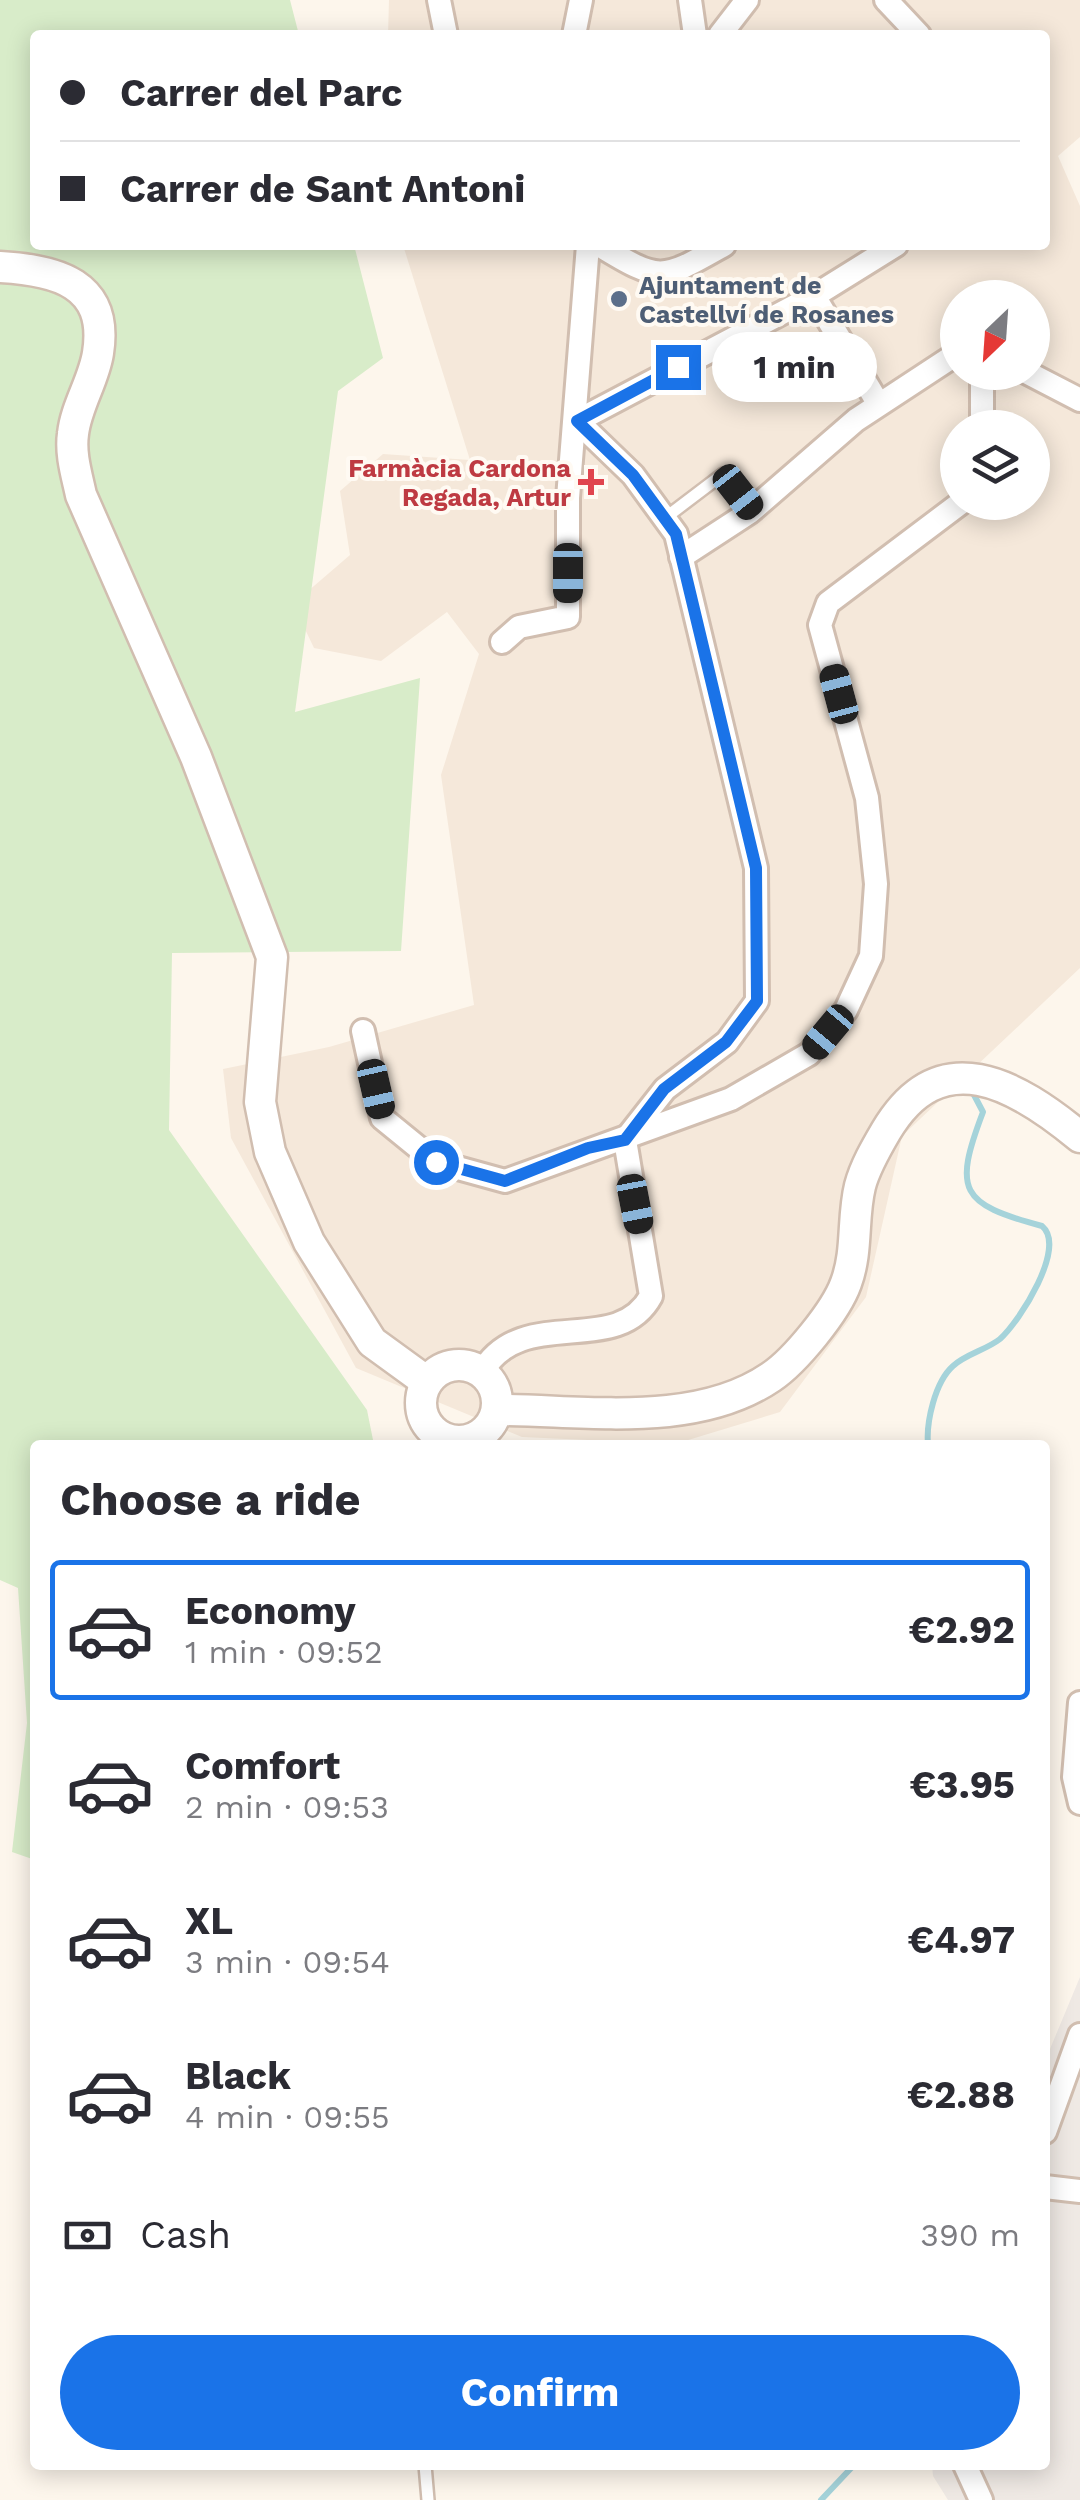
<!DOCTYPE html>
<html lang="en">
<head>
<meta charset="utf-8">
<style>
  body { margin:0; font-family:"Work Sans",sans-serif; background:#f7f7f7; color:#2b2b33; height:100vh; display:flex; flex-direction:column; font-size:38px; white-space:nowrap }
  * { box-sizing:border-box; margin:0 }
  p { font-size:32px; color:#7c7c81 }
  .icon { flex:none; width:55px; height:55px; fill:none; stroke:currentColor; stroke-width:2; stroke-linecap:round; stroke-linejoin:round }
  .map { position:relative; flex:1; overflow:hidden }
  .sheet { position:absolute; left:30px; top:1440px; width:1020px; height:1030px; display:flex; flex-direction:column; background:#fff; border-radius:10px; box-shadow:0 5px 25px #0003 }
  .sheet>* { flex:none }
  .top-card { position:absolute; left:30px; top:30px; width:1020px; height:220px; border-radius:10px; box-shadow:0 5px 25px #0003; display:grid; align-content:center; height:220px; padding:0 30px; background:#fff }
  .needle { width:65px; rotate:205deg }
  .buttons { position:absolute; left:940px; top:280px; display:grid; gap:20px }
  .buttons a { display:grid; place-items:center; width:110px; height:110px; border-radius:50%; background:#fff; box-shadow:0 5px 25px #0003; font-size:50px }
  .end { position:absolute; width:45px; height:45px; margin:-22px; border:12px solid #1a73e8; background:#fff; box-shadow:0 0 0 5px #fff }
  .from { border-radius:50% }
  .bubble { position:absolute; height:70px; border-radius:35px; background:#fff; box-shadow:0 5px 25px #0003; font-size:32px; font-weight:700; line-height:70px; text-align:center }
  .car { position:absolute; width:30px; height:60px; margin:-30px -15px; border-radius:12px; box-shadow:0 0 8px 2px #0007; background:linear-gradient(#222 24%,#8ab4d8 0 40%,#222 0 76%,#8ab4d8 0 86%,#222 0) }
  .top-card b { display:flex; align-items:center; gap:35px; height:95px; font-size:38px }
  .top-card b+b { border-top:2px solid #e1e1e2 }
  .top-card i { width:25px; height:25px; background:#2b2b33 }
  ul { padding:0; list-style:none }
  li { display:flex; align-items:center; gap:30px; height:140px; margin:0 20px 15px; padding:0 10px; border:5px solid transparent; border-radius:10px }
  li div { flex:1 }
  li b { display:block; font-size:38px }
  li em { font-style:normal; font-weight:700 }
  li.on { border-color:#1a73e8 }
  li>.icon { width:90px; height:90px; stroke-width:1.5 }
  h2 { padding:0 30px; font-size:45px; line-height:120px }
  .pay { display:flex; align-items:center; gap:25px; height:110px; padding:0 30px; font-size:38px }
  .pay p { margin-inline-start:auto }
  .cta { display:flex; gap:20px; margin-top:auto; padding:20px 30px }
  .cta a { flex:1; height:115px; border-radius:60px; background:#1a73e8; color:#fff; font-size:40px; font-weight:700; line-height:115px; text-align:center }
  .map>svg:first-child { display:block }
</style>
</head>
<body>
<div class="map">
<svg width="1080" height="2500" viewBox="0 0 1080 2500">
  <rect width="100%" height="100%" fill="#fdf6ec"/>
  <path fill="#f5e8da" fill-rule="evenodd" d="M389 0H1080V137L1058 156 1080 206V968L902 1136 866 1297 780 1412 675 1444 522 1437 356 1368 231 1138 223 1069 329 1047 474 1005 441 775 479 654 447 612 381 661 314 648 293 604 350 555 340 491 383 454 470 460 403 245H1045V35H388ZM958 298H1032V372H958ZM958 428H1032V502H958Z"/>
  <path fill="#efe9e4" d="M1080 1977V2500H948L933 2476 932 2465H1045V2061Z"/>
  <path fill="#d8ecc9" d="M0 0H290L299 35H35V245H354L383 358 338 391 295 712 420 678 401 951 172 953 169 1130 367 1410 374 1445H35V1860L12 1852 27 1723 18 1588 0 1580Z"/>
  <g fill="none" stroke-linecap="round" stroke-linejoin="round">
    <g stroke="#a5d3da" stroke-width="6">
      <path d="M928 1445C926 1422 935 1382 953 1366 966 1354 986 1350 1000 1339 1020 1321 1067 1247 1042 1226 960 1204 953 1191 983 1112L973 1093"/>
      <path d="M821 2500 854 2465"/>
    </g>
    <g stroke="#d1beb0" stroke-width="16">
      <g id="service">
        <path d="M665 518 723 474 752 511"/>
        <path d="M442 1445 445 1439"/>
        <path d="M425 2465 428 2500"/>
      </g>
    </g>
    <g stroke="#d1beb0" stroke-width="28">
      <g id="minor">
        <path d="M439 0 446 35"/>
        <path d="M690 0 695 35"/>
        <path d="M886 0 919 35"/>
        <path d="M574 35 581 0"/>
        <path d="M720 35 747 0"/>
        <path d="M599 245C661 283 662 280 724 245"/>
        <path d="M814 296 878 403"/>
        <path d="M982 372V428"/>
        <path d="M1026 372 1080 400"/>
        <path d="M577 421 814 296 896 245"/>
        <path d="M681 557 750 512 856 420 958 353"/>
        <path d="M502 642 519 627 568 617V498L588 245"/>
        <path d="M363 1031 382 1118 436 1162 505 1181 731 1099 809 1054 846 1010 871 956 876 884 867 798 820 625 828 603 962 502"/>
        <path d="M482 1372C522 1303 617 1359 651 1296L625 1140 665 1089 727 1042 757 1001 756 868 676 534 633 475 577 421"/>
        <path d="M1080 1703 1074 1777 1080 1803"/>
        <path d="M1045 2132 1080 2035"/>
        <path d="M1045 2187 1080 2191"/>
        <path d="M965 2465 981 2500"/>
      </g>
    </g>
    <g stroke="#d1beb0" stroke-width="35">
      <g id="tertiary">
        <path d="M0 267C56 270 109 283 98 353 94 380 76 406 73 434 70 454 77 476 81 495L196 757 272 957 260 1102 270 1152 309 1242 372 1342 427 1382"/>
        <circle cx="459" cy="1403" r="38"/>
        <path d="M498 1410C585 1410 695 1429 771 1377 795 1361 836 1311 846 1283 858 1251 852 1218 860 1186 865 1167 876 1148 886 1131 940 1040 1016 1084 1080 1137"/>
      </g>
    </g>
    <use href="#service" stroke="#fff" stroke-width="11"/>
    <use href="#minor" stroke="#fff" stroke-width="22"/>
    <use href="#tertiary" stroke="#fff" stroke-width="30"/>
  </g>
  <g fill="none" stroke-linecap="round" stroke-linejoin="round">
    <path stroke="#1a73e8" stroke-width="12" d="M436 1162 505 1181 588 1148 625 1140 664 1089 726 1042 757 1001 756 868 676 534 633 475 577 421 678 367"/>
  </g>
  <circle fill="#5c6f8a" stroke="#fffaf3" stroke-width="4" cx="619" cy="299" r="10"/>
  <path fill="#e0444e" stroke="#fffaf3" stroke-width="4" d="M586 467h10v10h10v10h-10v10h-10v-10h-10v-10h10z"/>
  <g text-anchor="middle" stroke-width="8" stroke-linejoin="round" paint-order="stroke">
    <g font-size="25" font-weight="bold" fill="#4e5e75" stroke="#fffaf3" text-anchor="start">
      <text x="639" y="294">Ajuntament de<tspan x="639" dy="29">Castellví de Rosanes</tspan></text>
    </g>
    <g font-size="25" font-weight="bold" fill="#be3a42" stroke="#fffaf3" text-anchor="end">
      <text x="571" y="477">Farmàcia Cardona<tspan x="571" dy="29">Regada, Artur</tspan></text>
    </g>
  </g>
</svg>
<div class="buttons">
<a><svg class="needle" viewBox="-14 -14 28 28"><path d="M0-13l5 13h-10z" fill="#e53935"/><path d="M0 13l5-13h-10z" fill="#7c7c81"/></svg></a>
<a><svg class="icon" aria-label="layers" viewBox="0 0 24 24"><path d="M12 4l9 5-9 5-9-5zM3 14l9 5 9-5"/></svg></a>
</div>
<i class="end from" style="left:436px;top:1162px"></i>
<i class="end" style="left:678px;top:367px"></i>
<div class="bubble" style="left:712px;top:332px;width:165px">1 min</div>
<i class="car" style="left:738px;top:492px;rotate:142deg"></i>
<i class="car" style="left:568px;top:573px;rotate:180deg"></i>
<i class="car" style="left:839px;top:694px;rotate:345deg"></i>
<i class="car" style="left:828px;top:1032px;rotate:220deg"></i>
<i class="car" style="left:376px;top:1089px;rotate:167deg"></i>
<i class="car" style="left:635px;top:1204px;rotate:169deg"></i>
<div class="top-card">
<b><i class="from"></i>Carrer del Parc</b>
<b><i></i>Carrer de Sant Antoni</b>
</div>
<section class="sheet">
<h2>Choose a ride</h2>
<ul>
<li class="on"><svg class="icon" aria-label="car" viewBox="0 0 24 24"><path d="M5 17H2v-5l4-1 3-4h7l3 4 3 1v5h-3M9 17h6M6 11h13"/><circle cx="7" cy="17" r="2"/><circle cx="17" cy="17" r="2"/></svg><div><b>Economy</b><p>1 min · 09:52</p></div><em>€2.92</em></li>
<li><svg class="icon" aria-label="car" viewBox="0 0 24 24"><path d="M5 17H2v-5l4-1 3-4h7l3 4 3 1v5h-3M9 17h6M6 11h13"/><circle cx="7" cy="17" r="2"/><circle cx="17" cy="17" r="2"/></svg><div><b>Comfort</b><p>2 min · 09:53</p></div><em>€3.95</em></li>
<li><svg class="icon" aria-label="car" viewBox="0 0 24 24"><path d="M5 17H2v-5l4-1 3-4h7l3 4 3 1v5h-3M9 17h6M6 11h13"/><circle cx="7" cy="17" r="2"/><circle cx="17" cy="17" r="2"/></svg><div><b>XL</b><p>3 min · 09:54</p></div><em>€4.97</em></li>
<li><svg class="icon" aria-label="car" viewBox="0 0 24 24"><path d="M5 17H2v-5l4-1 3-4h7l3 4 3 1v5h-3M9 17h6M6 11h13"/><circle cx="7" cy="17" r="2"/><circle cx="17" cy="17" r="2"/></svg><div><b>Black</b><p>4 min · 09:55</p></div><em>€2.88</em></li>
</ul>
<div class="pay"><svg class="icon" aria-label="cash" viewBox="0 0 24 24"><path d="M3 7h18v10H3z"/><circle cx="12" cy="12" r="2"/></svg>Cash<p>390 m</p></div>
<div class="cta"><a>Confirm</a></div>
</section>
</div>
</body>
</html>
